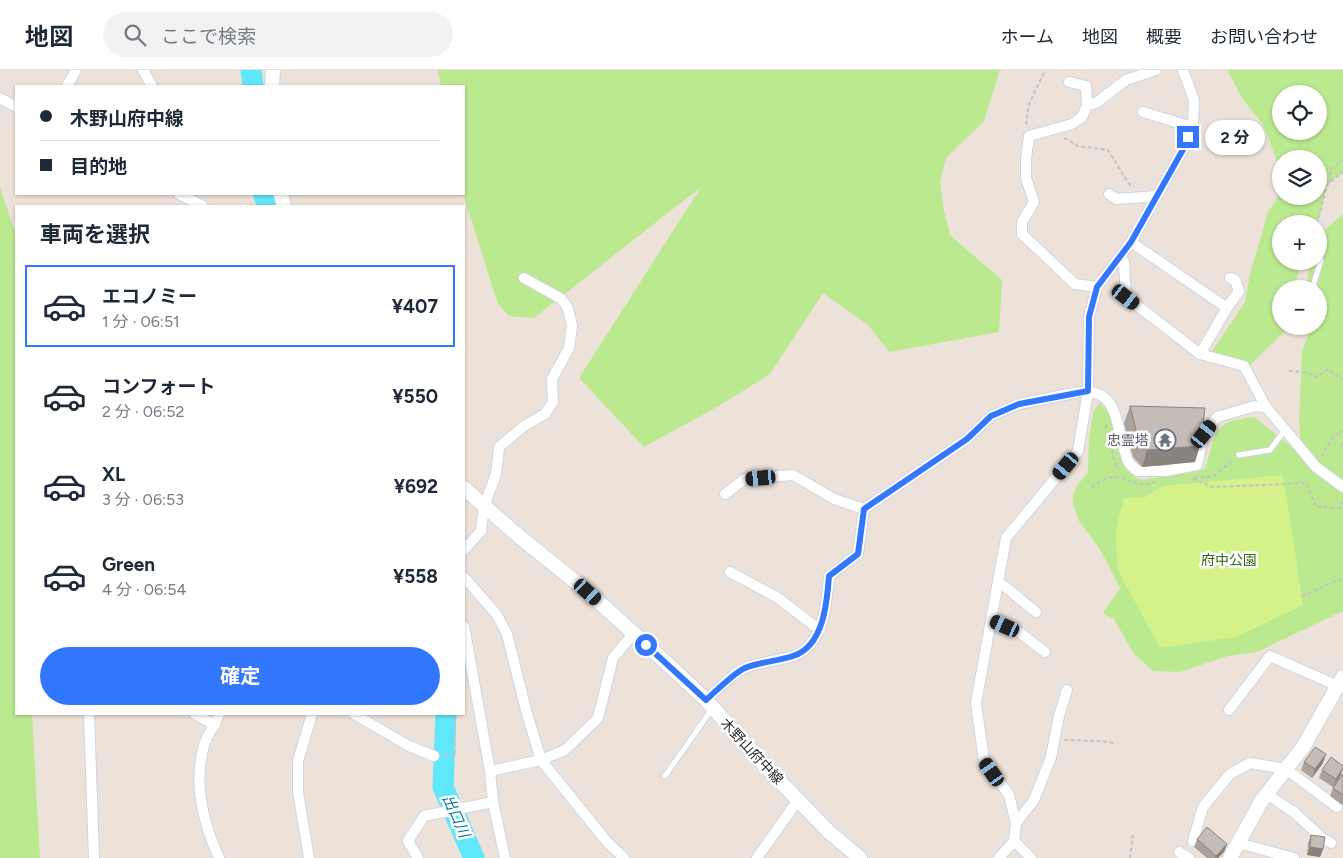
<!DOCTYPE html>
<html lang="ja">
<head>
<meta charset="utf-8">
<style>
  body { margin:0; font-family:Figtree,"Noto Sans JP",sans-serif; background:#f2f2f3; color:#1f2937; height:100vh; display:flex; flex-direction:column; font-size:19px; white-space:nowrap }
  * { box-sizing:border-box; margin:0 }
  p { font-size:16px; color:#747a83 }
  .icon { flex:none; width:28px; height:28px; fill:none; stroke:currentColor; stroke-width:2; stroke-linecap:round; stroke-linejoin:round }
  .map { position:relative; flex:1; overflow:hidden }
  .drawer { position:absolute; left:15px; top:135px; width:450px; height:510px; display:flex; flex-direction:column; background:#fff; border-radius:0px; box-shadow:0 1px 4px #0004 }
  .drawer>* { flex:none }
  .banner { position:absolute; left:15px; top:15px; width:450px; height:110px; border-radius:0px; box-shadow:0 1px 4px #0004; display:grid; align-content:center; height:110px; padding:0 25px; background:#fff }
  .buttons { position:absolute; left:1272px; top:15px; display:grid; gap:10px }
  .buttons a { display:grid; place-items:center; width:55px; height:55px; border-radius:50%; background:#fff; box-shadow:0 1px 4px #0004; font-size:25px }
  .end { position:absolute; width:22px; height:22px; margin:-11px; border:6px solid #3477ff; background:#fff; box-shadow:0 0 0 2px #fff }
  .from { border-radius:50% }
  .bubble { position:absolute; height:35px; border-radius:18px; background:#fff; box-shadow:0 1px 4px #0004; font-size:16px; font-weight:700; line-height:35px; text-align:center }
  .car { position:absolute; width:15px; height:30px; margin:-15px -8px; border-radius:6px; box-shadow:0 0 4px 1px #0007; background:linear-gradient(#222 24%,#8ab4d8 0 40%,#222 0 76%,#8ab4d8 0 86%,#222 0) }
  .banner b { display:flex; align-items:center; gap:18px; height:48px; font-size:19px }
  .banner b+b { border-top:1px solid #e0e1e3 }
  .banner i { width:12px; height:12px; background:#1f2937 }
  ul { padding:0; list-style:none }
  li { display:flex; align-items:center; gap:15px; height:82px; margin:0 10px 8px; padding:0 15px; border:2px solid transparent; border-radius:0px }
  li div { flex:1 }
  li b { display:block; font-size:19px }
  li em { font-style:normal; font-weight:700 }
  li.active { border-color:#3477ff }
  li>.icon { width:45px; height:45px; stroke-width:1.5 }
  h2 { padding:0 25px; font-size:22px; line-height:60px }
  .cta { display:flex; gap:10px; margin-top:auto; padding:10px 25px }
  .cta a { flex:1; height:58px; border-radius:30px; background:#3477ff; color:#fff; font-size:20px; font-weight:700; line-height:58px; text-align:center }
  header { display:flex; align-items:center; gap:30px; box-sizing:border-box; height:70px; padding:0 25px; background:#fff; border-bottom:1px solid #e0e1e3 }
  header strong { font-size:24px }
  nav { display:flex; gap:28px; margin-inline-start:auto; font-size:18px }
  .search { width:350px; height:45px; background:#f2f2f3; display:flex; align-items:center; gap:12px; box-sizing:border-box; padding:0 18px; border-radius:28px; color:#747a83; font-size:19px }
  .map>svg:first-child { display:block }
</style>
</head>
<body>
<header>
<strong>地図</strong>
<div class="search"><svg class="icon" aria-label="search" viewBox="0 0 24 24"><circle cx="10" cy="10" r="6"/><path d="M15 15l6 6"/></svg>ここで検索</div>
<nav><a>ホーム</a><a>地図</a><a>概要</a><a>お問い合わせ</a></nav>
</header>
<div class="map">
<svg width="1343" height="788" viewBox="0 0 1343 788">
  <rect width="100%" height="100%" fill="#ede2d9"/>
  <g fill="#bbe990" fill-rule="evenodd">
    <path d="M438 0H1000L984 51 946 88 940 112 944 141 950 165 1002 210 999 262 889 282 868 255 823 223 770 304 722 334 644 377 579 308 701 117 534 248 509 246 498 234 463 124 464 16H441Z"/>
    <path d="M1227 0H1343V102L1327 115 1317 154H1281V191H1302L1294 219H1281V256H1290L1244 301 1207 289 1245 232 1250 204 1268 142 1281 122V126H1319V89H1281V103L1264 56 1242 28ZM1281 24H1319V61H1281Z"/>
    <path d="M0 117 16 165V644H32L40 788H0Z"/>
    <path d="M1343 144V541L1257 582 1228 586 1180 602 1153 601 1134 584 1114 549 1103 543 1120 518 1101 481 1079 451 1073 434V425L1076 417 1088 402 1089 369 1093 342 1100 332C1104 337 1108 342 1111 349 1118 370 1117 402 1142 410L1205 399C1217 365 1210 351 1254 347L1292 377 1301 371 1299 352 1302 283 1311 256H1319V219H1308L1307 216 1310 191H1319V165Z"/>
  </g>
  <path fill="#d5f28a" d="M1283 405 1303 535 1236 567 1160 578 1117 498 1116 460 1124 428 1146 427 1163 416Z"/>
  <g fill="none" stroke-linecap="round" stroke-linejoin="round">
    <g stroke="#61e7fa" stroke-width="21">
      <path d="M251 0 253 16"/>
      <path d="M263 124 269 136"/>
      <path d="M446 644 443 717 474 788"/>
    </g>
    <g stroke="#ced5e4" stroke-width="7">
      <g id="lane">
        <path d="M1315 219 1314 213 1321 190"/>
        <path d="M1307 261 1309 256"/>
        <path d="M1239 385 1270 380 1285 360"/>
        <path d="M665 706 712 639"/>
      </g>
    </g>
    <g stroke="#ced5e4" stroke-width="12">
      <g id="street">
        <path d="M143 0 152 16"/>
        <path d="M1069 12 1086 16 1087 35"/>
        <path d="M67 16 76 0"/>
        <path d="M0 28 16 37"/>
        <path d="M1143 42 1192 57"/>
        <path d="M179 124 203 136"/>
        <path d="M1109 124 1116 129 1157 126"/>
        <path d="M1131 172 1227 238"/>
        <path d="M1118 189 1124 192 1126 227 1200 284 1227 238 1239 221 1235 210 1230 208"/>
        <path d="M1097 217 1075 214 1022 164V152L1034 132 1026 108V89L1029 66 1072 54 1082 47 1087 35 1096 33 1126 10 1156 0"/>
        <path d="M1200 284 1244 296 1266 337"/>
        <path d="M725 424 745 409 793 405 834 429 864 439"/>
        <path d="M464 480 481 461 484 436 496 404 499 377 524 356 545 344 553 332 552 309 569 278 572 255 567 236 560 228 524 208"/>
        <path d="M730 502 778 528 820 560"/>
        <path d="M464 507 497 545 507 564 526 640 541 690 608 773 624 788"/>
        <path d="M998 511 1036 542"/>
        <path d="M991 550 1019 562 1045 582"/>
        <path d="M464 556 490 701 493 732 505 788"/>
        <path d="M706 630C715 622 735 601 745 598 760 592 778 591 793 586 824 576 827 532 829 506L858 484 864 439 967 369 991 346 1019 334 1079 322C1119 318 1115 353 1125 382 1126 385 1127 390 1129 393 1131 396 1135 399 1138 401H1165L1197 395 1204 364 1217 347 1255 336 1266 337 1316 397 1343 417"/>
        <path d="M1229 640 1270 586 1338 616"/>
        <path d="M89 644 94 788"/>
        <path d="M195 644 215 655"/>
        <path d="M219 644C215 656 207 665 204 675 193 714 203 752 219 788"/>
        <path d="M354 644 409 676 434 686"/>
        <path d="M490 701 541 690 565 680 598 648 613 588 634 563"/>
        <path d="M1267 724 1295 743 1321 767 1331 773"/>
        <path d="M1016 753 1034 730 1051 687 1059 646 1067 620"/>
        <path d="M1014 771 1031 788"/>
        <path d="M1193 771 1203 737 1230 704 1250 693 1286 699 1337 737"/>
        <path d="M1238 773 1294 788"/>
        <path d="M1179 782 1189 788"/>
        <path d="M309 788 298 722V691L312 644"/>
        <path d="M418 788 408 771 424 746 493 732"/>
        <path d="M757 788 798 730"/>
        <path d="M999 788 1014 771 1016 753 1009 725 984 690 976 633 1006 468 1078 381 1088 321 1089 247 1097 217 1131 172 1185 76 1193 53 1194 30 1183 0"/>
      </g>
    </g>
    <g stroke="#ced5e4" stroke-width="16">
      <g id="secondary">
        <path d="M272 16 273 0"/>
        <path d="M281 124 284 136"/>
        <path d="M464 418 515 463 588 522 672 598 706 630 769 700 798 730 829 762 860 788"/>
        <path d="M1230 788 1262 730 1303 677 1343 607"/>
      </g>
    </g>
    <g stroke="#c3c3c3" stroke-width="2" stroke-dasharray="4 2.5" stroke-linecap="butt">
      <path d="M1026 55 1029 34 1045 0"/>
      <path d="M1064 68 1078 76 1108 80 1129 114 1134 116"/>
      <path d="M1330 112 1331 99 1343 90"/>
      <path d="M1317 154 1327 115 1343 102"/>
      <path d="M1289 301 1305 302 1318 307 1327 299 1343 310"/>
      <path d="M1107 355 1106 357 1116 398H1119"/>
      <path d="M1343 373V378"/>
      <path d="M1322 387C1325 377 1333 365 1343 361"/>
      <path d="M1194 408 1214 406 1233 390"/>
      <path d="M1192 409 1213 417 1306 413 1316 437 1339 438 1343 432"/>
      <path d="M1092 418C1097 413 1105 408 1112 407 1125 405 1138 420 1155 412"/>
      <path d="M1302 526 1343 508"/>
      <path d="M1064 670 1101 671 1114 673"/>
      <path d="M444 685H455L454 644"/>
      <path d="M1130 788 1133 764"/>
    </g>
    <use href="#lane" stroke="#fff" stroke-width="5"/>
    <use href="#street" stroke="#fff" stroke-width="10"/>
    <use href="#secondary" stroke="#fff" stroke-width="14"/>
  </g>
  <g fill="#a9a29d">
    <path d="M1130 336 1195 392 1142 397 1133 387 1124 353Z"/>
    <path d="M1304 692 1323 693 1312 708 1301 700Z"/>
    <path d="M1322 700 1341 705 1333 717 1319 708Z"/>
    <path d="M1343 704V734L1342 735 1330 726 1333 718Z"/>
    <path d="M1311 765 1323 779 1320 787 1307 785 1308 773Z"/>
    <path d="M1197 769 1227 774 1224 782 1218 788H1207L1194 777Z"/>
  </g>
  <g fill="#89847f">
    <path d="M1200 376 1195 392 1142 397 1147 380Z"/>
    <path d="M1326 684 1323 693 1312 708 1315 699Z"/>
    <path d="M1343 698 1341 705 1333 717 1336 709Z"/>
    <path d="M1227 774 1224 782 1218 788H1215L1216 786Z"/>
    <path d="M1310 777 1323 779 1320 787 1307 785Z"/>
  </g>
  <g fill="#c4bcb6" stroke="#89847f">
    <path d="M1130 336 1205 338 1200 376 1147 380 1139 371Z"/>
    <path d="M1315 677 1326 684 1315 699 1304 692Z"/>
    <path d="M1331 687 1343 696V698L1336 709 1322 700Z"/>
    <path d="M1343 704V725L1333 718Z"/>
    <path d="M1207 757 1227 774 1216 786 1197 769Z"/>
    <path d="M1311 765 1325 767 1323 779 1310 777Z"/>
  </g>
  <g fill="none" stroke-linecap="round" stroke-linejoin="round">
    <path stroke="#3477ff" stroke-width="6" d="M646 575 706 630C715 622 735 602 745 598 760 592 778 591 793 586 824 576 827 532 829 506L858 484 864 439 967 369 991 346 1019 334 1088 321 1089 247 1097 217 1131 172 1185 76 1188 67"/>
  </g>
  <defs>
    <g id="temple-ring" transform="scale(1.125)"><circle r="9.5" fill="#fff" stroke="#6b7280" stroke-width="1.5"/><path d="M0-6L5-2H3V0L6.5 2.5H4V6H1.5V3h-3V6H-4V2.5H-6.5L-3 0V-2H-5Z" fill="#6b7280"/></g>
  </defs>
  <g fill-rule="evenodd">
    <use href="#temple-ring" x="1165" y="370"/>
  </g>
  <g text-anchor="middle" stroke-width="5" stroke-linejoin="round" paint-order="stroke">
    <g font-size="14" fill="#5b616d" stroke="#fff" text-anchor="end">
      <text x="1149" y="375">忠霊塔</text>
    </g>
    <g font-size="14" fill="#326d13" stroke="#fff">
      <text x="1229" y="495">府中公園</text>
    </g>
    <g font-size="14" fill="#292929" stroke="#fff">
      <text transform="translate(752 681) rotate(47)" y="5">木野山府中線</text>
    </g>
    <g font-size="15" font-style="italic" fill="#017e9f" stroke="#fff">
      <text transform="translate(456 746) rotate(66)" y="5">出口川</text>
    </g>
  </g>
</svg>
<div class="buttons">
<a><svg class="icon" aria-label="locate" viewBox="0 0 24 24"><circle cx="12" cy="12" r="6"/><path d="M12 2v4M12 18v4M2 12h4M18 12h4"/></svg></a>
<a><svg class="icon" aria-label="layers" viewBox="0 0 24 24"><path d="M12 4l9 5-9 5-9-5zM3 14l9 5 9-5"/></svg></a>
<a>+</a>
<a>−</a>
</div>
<i class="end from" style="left:646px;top:575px"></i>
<i class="end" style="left:1188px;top:67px"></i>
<div class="bubble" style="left:1205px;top:50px;width:60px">2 分</div>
<i class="car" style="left:1126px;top:227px;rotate:128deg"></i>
<i class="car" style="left:1204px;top:364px;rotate:38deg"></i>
<i class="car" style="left:1066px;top:396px;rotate:220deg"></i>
<i class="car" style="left:761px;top:408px;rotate:265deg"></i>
<i class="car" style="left:588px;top:522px;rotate:132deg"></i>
<i class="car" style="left:1005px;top:556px;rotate:294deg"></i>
<i class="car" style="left:992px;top:702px;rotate:325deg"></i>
<div class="banner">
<b><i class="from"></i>木野山府中線</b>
<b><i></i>目的地</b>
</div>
<section class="drawer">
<h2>車両を選択</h2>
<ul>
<li class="active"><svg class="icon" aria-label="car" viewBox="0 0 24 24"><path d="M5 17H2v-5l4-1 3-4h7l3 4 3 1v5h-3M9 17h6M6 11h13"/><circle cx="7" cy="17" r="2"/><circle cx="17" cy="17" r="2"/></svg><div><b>エコノミー</b><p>1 分 · 06:51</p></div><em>¥407</em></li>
<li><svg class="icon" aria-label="car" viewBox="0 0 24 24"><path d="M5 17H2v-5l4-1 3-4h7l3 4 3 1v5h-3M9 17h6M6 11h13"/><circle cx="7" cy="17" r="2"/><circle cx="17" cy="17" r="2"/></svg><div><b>コンフォート</b><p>2 分 · 06:52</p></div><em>¥550</em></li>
<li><svg class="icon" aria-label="car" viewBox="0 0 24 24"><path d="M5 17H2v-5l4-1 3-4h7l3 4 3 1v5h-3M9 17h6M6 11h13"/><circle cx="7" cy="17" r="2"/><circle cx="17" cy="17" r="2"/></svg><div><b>XL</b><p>3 分 · 06:53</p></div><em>¥692</em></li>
<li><svg class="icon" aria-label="car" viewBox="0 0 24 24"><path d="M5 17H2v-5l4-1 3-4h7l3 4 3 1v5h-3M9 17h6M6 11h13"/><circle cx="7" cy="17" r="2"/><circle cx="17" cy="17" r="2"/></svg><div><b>Green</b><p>4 分 · 06:54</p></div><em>¥558</em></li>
</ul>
<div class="cta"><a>確定</a></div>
</section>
</div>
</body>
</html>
